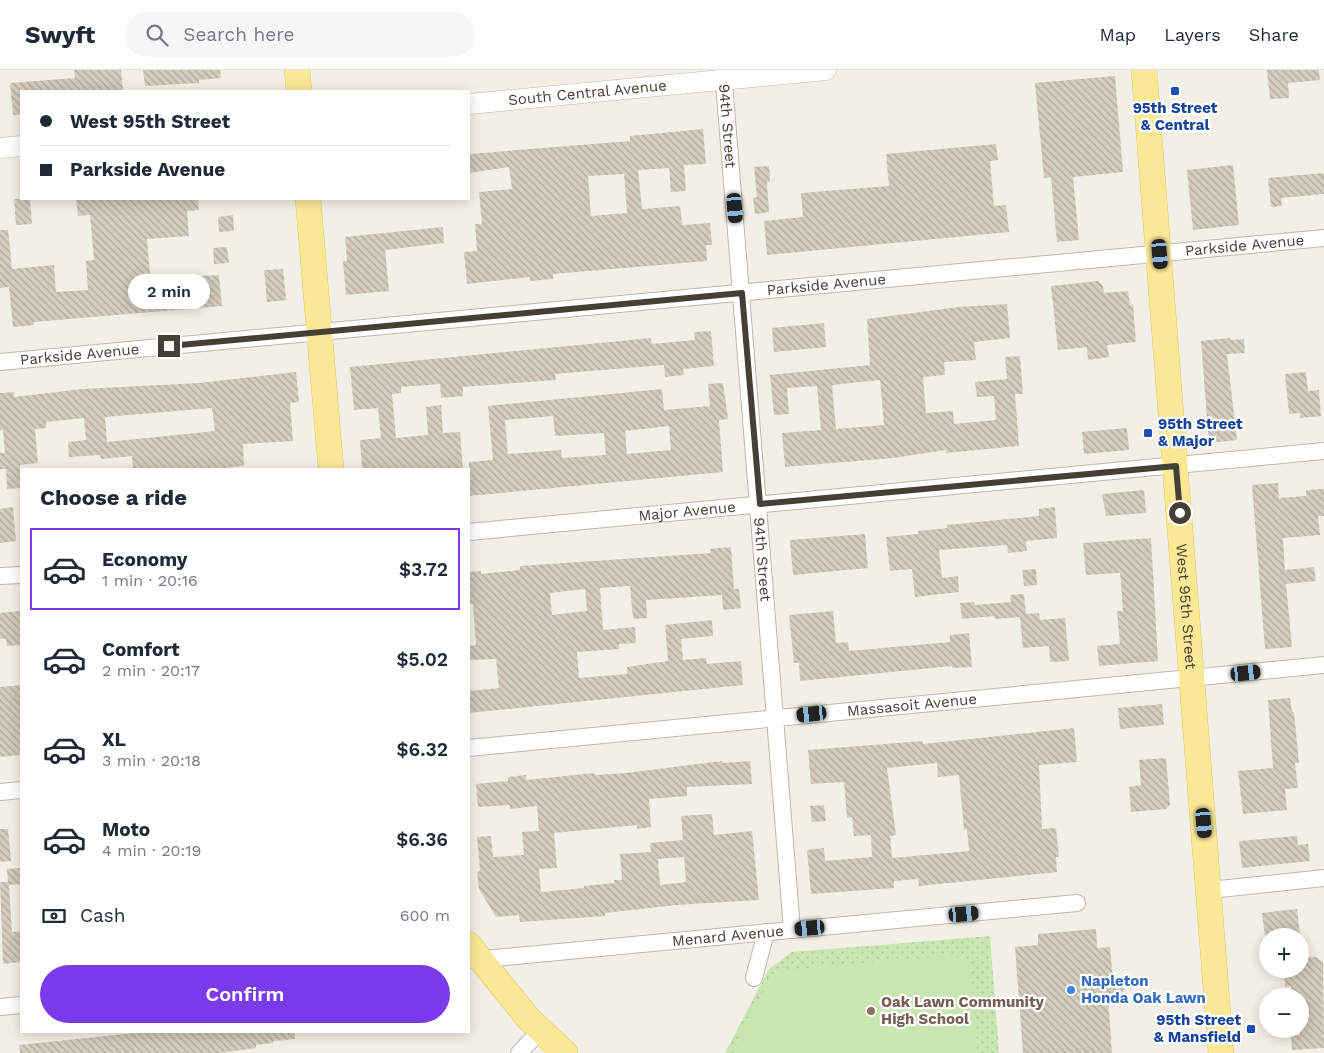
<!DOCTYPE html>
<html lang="en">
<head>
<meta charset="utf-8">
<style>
  body { margin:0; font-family:"Work Sans",sans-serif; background:#f6f6f7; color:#1f2937; height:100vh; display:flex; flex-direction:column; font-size:19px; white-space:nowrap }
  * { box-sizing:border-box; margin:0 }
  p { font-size:16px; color:#747a83 }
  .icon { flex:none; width:28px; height:28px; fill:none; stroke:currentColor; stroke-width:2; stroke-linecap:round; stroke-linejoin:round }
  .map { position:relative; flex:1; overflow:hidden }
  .panel { position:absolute; left:20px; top:398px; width:450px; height:565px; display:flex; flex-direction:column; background:#fff; border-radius:0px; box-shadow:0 2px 12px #0003 }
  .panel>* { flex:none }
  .banner { position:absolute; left:20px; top:20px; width:450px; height:110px; border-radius:0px; box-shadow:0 2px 12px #0003; display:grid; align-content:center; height:110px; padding:0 20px; background:#fff }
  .fabs { position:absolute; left:1259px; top:858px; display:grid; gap:10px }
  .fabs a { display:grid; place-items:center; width:50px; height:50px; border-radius:50%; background:#fff; box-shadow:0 2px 12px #0003; font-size:25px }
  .end { position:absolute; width:22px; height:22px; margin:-11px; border:6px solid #454036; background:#fff; box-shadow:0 0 0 2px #fff }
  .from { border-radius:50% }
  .bubble { position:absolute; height:35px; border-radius:18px; background:#fff; box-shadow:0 2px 12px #0003; font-size:16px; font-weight:600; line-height:35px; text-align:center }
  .car { position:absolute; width:15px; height:30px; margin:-15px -8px; border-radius:6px; box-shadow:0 0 4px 1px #0007; background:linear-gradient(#222 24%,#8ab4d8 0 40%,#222 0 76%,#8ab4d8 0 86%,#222 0) }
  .banner b { display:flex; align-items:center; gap:18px; height:48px; font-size:19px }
  .banner b+b { border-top:1px solid #e0e1e3 }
  .banner i { width:12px; height:12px; background:#1f2937 }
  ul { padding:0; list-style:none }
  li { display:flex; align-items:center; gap:15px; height:82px; margin:0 10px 8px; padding:0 10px; border:2px solid transparent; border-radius:0px }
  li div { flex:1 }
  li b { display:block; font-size:19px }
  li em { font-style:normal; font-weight:600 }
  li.selected { border-color:#7c3aed }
  li>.icon { width:45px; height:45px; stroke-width:1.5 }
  h2 { padding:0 20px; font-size:22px; line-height:60px }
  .pay { display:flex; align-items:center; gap:12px; height:55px; padding:0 20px; font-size:19px }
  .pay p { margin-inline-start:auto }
  .cta { display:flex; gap:10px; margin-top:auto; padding:10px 20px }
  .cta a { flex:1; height:58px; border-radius:30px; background:#7c3aed; color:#fff; font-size:20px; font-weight:600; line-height:58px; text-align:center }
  header { display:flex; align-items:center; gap:30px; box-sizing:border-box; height:70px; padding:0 25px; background:#fff; border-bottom:1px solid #e0e1e3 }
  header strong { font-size:24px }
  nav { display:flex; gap:28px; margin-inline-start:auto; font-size:18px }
  .search { width:350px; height:45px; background:#f6f6f7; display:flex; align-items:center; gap:12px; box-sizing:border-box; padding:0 18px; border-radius:28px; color:#747a83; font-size:19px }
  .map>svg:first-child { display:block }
</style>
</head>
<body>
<header>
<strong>Swyft</strong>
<div class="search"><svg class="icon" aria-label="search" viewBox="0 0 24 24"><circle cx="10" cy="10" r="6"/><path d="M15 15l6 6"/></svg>Search here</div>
<nav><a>Map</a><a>Layers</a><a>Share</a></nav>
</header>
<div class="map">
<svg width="1324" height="983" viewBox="0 0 1324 983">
  <defs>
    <pattern id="park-dots" width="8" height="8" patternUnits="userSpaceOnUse" patternTransform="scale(1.25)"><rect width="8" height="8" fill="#c8e6b0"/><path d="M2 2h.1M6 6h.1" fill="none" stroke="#adc698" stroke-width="1.8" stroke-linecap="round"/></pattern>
    <pattern id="building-back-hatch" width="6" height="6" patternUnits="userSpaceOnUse" patternTransform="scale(1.25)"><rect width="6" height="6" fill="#d4cdbc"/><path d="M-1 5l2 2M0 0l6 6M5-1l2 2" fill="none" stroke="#aea89a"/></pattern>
  </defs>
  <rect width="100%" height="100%" fill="#f2f0e6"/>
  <path fill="url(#park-dots)" d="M990 866 999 983H725L769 899 792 882Z"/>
  <path fill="#c8e6b0" d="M955 885 970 898 977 983H737V970L767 914 784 900Z"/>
  <g fill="url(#building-back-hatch)" fill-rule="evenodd">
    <path d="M74 0H121L123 20 21 21V45H13L10 13 75 8Z"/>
    <path d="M143 0H220L221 8 199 10V13L145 16Z"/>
    <path d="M1267 0H1319L1320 10 1288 13 1289 28 1270 29Z"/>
    <path d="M1115 6 1123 102 1073 107 1079 170 1057 172 1051 107 1044 108 1035 13Z"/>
    <path d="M703 59 706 94 684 95 686 121 671 122 669 98 638 100 642 139 680 136 682 155 710 153 712 175H706L707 191 553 204V209L530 211V207L467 214 464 182 477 181 475 154H482L479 122 512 119 509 97 469 103V84L630 71V66ZM624 104 627 143 591 146 588 106Z"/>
    <path d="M996 74 998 90 990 91 994 136 1006 135 1009 162 767 185 764 151 803 147 801 123 889 116 886 84Z"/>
    <path d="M1233 95 1239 155 1193 160 1187 100Z"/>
    <path d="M769 96 770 112H767L769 142 755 144 753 128 757 127 754 97Z"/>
    <path d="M1324 103V124L1281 128 1282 136 1271 137 1268 108Z"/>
    <path d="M14 129H30L32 154 16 155Z"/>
    <path d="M76 129H198L199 140 187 141 189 166 147 169 151 215 201 211V206L219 205 222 236 34 252V255L13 257 9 217 0 218V160H8L12 199 54 195 56 222 88 220 86 191 94 190 90 145 78 146Z"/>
    <path d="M233 145 234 161 219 162 218 147Z"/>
    <path d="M443 157 444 173 385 180 389 221 346 225 343 191H347L345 167Z"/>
    <path d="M227 177 229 193 214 194 213 178Z"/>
    <path d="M283 199 286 230 267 232 264 200Z"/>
    <path d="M1098 211 1103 216 1104 223 1128 221 1130 235 1133 234 1136 272 1107 275 1109 287 1088 290 1087 277 1058 280 1051 216Z"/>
    <path d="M1007 234 1010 268 974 272 976 290 944 292 945 305 923 307 926 343 953 341 954 354 996 350 994 326 977 327 975 312 1007 309 1005 287 1020 286 1023 324H1015L1019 376 946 383V380L893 388 785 397 782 363 821 360 817 316 787 318 789 344 774 345 770 305 870 295 867 249 959 237ZM880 310 884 355 836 359 832 315Z"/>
    <path d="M824 253 826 277 774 282 772 258Z"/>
    <path d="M711 261 714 296 683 299 684 305 665 307 664 295 590 301 555 304 556 310 463 317V326L441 328 440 314 401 317V323L392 324 396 368 428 365 426 337 441 335 443 363 460 362 463 399H362L360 370 381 368 378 338 354 340 350 297 620 271 651 268 652 274 695 270 694 262Z"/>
    <path d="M1230 268V270L1244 269 1245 283 1227 284 1237 370 1209 373 1201 271Z"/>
    <path d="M296 302 299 332 290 333 293 371 243 374 244 396 214 399H133L132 386 101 389 100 385 69 387 68 372 86 370 84 348 46 352V358L35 359 38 393 20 395 21 418 7 419 6 399H0V383H5L3 360H0V323L14 322V327L82 319 199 313ZM212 338 215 361 107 372 105 347Z"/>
    <path d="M1306 302 1308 321 1319 320 1321 346 1300 348V343L1289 344 1285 304Z"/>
    <path d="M723 313 728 349 719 350 723 402 469 426V392L493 390 488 336 662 319 664 340 710 336 708 314ZM553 346 555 366 604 363 606 385 562 388 561 380 508 384 505 350ZM669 356 671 380 627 384 625 361Z"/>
    <path d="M1127 358 1129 380 1084 384 1082 362Z"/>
    <path d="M1278 413 1279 428 1306 426V420L1324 419V446H1318L1320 465 1283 468 1285 500 1314 497 1316 511 1286 514 1292 577 1265 579 1252 415Z"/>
    <path d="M1144 420 1146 443 1106 446 1102 424Z"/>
    <path d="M13 437 16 471 0 473V439Z"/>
    <path d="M1055 437 1057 468 1026 471 1027 481 1008 483 1007 475 939 480 942 508 958 506 959 522 915 527 912 499 890 501 886 467 918 464V461L947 458V455L1039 446V439Z"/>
    <path d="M865 464 868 498 793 505 790 470Z"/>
    <path d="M1151 468 1158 591 1099 596 1097 576 1120 574 1117 541H1123L1120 503 1086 505 1083 473Z"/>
    <path d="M731 477 734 519H739L741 538 723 540 722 525 646 530 647 548 633 549 630 516 600 518 603 560 635 557 636 573 619 574V579L577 582 579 608 627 604V597L668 591 665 555 712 550 713 566 681 569 683 590 706 588 707 594 741 591 743 615 469 643V621L499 618 496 589 470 590 469 576 476 575 473 534H469V502L481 501V504L520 500V496L711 483 710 479ZM585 519 587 541 552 545 550 523Z"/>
    <path d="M1036 499 1037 515 1024 516 1022 500Z"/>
    <path d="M1024 524 1026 544 1039 543 1040 550 1065 548 1069 591 1050 592 1049 576 1023 578 1020 547 995 549 994 546 962 549 960 533 974 532 975 535 1011 532 1010 525Z"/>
    <path d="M21 541V575L7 576 6 569H0V543Z"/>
    <path d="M833 541 836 573 848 572 849 581 950 572V565L969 563 972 597 952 598V596L800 611 799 593H794L789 545Z"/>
    <path d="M21 615V685L0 687V617Z"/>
    <path d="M1290 628 1292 642H1294L1299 693H1295L1298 718 1285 719 1287 740 1243 744 1238 701 1273 698 1268 630Z"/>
    <path d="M1162 634 1164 655 1120 659 1118 638Z"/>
    <path d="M1074 658 1077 692 1039 695 1042 759 1056 758 1059 787H1056L1057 802 919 816 918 809 894 811V818L811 824 807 780 824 778 825 791 872 787 871 765 854 766 852 747 847 748 844 712 811 714 808 680 923 671V674ZM937 693 938 707 959 705 964 760 967 759 969 781 892 788 890 766 896 765 887 698Z"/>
    <path d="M1166 688 1170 735 1166 739 1131 742 1129 717 1141 715 1139 690Z"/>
    <path d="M722 691V693L750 691 752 714 687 717V726L649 729 651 757 637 759V755L554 763 557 798 539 799 541 822 584 818V816L614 813V810H622L620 784 651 782 650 773 683 770 681 746 712 744 714 765 752 761 759 830 676 835 605 843V846L520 852 519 845 496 847 479 819 477 802 480 801 477 767 491 766 493 787 524 785 522 762 539 761 537 736 510 739V735L478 737 476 714 508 711V707L526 705V710L595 703V705L626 703ZM684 787 686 812 660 815 658 789Z"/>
    <path d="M824 735 826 751 812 752 810 736Z"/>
    <path d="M0 759H8L11 791 0 792Z"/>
    <path d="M1297 766 1298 775 1308 774 1310 791 1242 798 1239 771Z"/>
    <path d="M21 798V814L9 815 12 862 21 861V892L3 894 0 812H8L7 799Z"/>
    <path d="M1297 839 1300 865 1265 866 1262 843Z"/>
    <path d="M1096 859 1097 878 1110 877 1113 910 1122 913 1124 919 1120 927 1108 928 1112 983H1023L1015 877 1038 875V864Z"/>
    <path d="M1316 887 1323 892 1324 978 1292 980 1291 966 1300 965V926H1292L1291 916 1285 917 1284 899H1300V888Z"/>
    <path d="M154 961H295V969L273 971V973L256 975V978L220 983H20L19 975Z"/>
  </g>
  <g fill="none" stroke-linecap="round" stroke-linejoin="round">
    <g stroke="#beb8a9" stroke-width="18">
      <g id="minor">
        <path id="s1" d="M723 0 792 860"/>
        <path id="s2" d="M0 292 1324 168"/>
        <path id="s3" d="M469 462 1324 381"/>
        <path d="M0 506 21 505"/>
        <path id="s4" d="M469 678 1324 595"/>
        <path d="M0 722 21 720"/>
        <path d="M1210 820 1324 808"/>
        <path id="s5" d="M473 890 1077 833"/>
        <path d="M754 908 766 862"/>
        <path d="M0 937 21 935"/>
        <path d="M519 983 540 961"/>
      </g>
    </g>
    <g stroke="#beb8a9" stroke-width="21">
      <g id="tertiary">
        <path id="s6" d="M469 34 826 0"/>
        <path d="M0 78 21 76"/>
      </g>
    </g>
    <g stroke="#dfc767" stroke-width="26">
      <g id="primary">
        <path d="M297 0 299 21"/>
        <path id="s7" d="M1144 0 1221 983"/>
        <path d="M308 129 331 399"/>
        <path d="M469 875 528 948 565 983"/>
      </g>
    </g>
    <use href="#minor" stroke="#fff" stroke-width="16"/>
    <use href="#tertiary" stroke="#fff" stroke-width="20"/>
    <use href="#primary" stroke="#fbe897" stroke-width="25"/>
  </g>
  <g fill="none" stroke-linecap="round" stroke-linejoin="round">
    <path stroke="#454036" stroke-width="6" d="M169 276 742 223 760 434 1176 396 1180 443"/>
  </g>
  <g fill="#1a4fb4" stroke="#fff" stroke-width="2">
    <rect x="1170" y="16" width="10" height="10" rx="2.5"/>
    <rect x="1143" y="358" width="10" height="10" rx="2.5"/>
    <rect x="1246" y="954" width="10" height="10" rx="2.5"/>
  </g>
  <circle fill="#3f7fe0" stroke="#fff" stroke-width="2" cx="1071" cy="920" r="5"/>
  <circle fill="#8d6e63" stroke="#fff" stroke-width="2" cx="871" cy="941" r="5"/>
  <g text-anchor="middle" stroke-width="4.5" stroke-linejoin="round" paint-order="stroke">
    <g font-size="15" fill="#454036" stroke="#fff">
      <text dy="5" stroke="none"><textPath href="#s6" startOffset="119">South Central Avenue</textPath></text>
      <text dy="5" stroke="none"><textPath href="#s1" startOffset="56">94th Street</textPath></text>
      <text dy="5" stroke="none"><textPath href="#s2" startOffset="1250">Parkside Avenue</textPath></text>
      <text dy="5" stroke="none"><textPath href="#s2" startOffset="830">Parkside Avenue</textPath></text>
      <text dy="5" stroke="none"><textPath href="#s2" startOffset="80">Parkside Avenue</textPath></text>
      <text dy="5" stroke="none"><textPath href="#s3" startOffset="219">Major Avenue</textPath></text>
      <text dy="5" stroke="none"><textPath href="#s1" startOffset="491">94th Street</textPath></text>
      <text dy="5" stroke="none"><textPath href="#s7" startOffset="538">West 95th Street</textPath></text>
      <text dy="5" stroke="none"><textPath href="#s4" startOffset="445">Massasoit Avenue</textPath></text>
      <text dy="5" stroke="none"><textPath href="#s5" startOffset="256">Menard Avenue</textPath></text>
    </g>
    <g font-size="15" font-weight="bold" fill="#164399" stroke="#fff">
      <text x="1175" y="43">95th Street<tspan x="1175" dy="17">&amp; Central</tspan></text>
      <text x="1158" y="359" text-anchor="start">95th Street<tspan x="1158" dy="17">&amp; Major</tspan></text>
      <text x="1241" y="955" text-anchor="end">95th Street<tspan x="1241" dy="17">&amp; Mansfield</tspan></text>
    </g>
    <g font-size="15" font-weight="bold" fill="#366cbe" stroke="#fff" text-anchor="start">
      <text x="1081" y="916">Napleton<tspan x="1081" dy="17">Honda Oak Lawn</tspan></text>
    </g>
    <g font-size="15" font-weight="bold" fill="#785e54" stroke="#fff" text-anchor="start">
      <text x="881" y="937">Oak Lawn Community<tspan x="881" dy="17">High School</tspan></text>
    </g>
  </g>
</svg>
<div class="fabs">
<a>+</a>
<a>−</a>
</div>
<i class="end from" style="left:1180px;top:443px"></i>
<i class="end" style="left:169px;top:276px"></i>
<div class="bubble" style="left:128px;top:204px;width:82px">2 min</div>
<i class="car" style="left:735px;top:138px;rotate:175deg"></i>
<i class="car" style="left:1160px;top:184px;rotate:175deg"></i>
<i class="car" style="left:1246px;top:603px;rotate:84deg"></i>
<i class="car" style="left:812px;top:644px;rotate:264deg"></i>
<i class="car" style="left:1204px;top:753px;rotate:175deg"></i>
<i class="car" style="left:964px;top:844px;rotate:85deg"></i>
<i class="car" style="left:810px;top:858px;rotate:265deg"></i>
<div class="banner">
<b><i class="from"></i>West 95th Street</b>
<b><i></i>Parkside Avenue</b>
</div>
<section class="panel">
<h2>Choose a ride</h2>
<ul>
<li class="selected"><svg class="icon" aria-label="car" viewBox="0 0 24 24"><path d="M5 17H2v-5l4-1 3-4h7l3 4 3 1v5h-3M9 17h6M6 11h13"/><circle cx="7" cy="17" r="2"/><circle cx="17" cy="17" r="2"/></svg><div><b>Economy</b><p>1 min · 20:16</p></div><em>$3.72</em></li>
<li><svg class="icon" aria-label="car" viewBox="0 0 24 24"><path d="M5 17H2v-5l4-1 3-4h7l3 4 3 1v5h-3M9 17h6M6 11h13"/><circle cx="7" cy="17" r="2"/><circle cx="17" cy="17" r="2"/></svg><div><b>Comfort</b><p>2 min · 20:17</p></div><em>$5.02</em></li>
<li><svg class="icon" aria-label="car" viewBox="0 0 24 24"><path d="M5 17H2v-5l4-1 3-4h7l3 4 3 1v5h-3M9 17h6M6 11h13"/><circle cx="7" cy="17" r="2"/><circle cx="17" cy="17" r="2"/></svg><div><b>XL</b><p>3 min · 20:18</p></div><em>$6.32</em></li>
<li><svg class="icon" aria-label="car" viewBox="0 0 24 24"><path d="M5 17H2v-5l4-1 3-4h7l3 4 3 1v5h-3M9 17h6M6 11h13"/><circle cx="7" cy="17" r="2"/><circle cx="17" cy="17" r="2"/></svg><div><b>Moto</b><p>4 min · 20:19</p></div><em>$6.36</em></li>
</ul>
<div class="pay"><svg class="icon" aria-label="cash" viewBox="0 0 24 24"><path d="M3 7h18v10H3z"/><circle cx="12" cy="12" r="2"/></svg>Cash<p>600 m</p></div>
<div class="cta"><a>Confirm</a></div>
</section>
</div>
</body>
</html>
